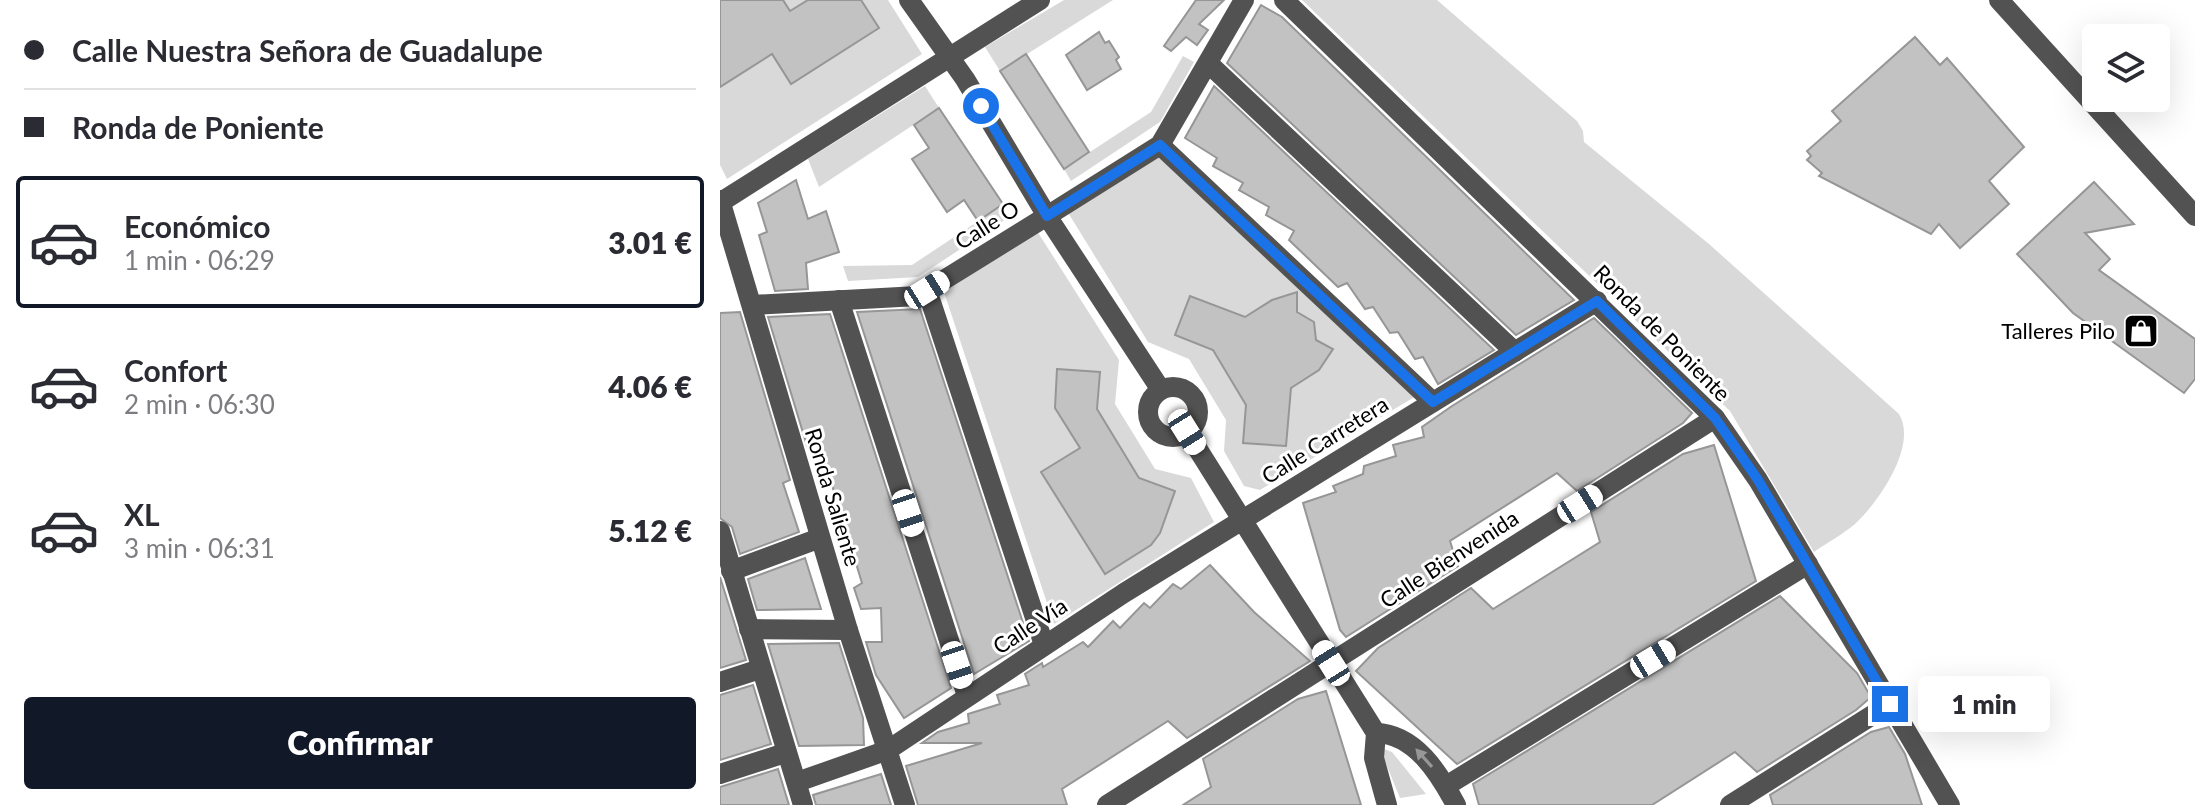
<!DOCTYPE html>
<html lang="es">
<head>
<meta charset="utf-8">
<style>
  body { margin:0; font-family:Lato,sans-serif; background:#f2f2f3; color:#2b2b33; height:100vh; display:flex; flex-direction:column; font-size:30px; white-space:nowrap }
  * { box-sizing:border-box; margin:0 }
  p { font-size:26px; color:#7c7c81 }
  .icon { flex:none; width:44px; height:44px; fill:none; stroke:currentColor; stroke-width:2; stroke-linecap:round; stroke-linejoin:round }
  .map { position:relative; flex:1; overflow:hidden }
  .side { display:flex; flex-direction:column; background:#fff; width:720px }
  .side>* { flex:none }
  .guide { display:grid; align-content:center; height:176px; padding:0 24px; background:#fff }
  .controls { position:absolute; left:1362px; top:24px; display:grid; gap:16px }
  .controls a { display:grid; place-items:center; width:88px; height:88px; border-radius:8px; background:#fff; box-shadow:0 8px 32px #0002; font-size:40px }
  .end { position:absolute; width:36px; height:36px; margin:-18px; border:10px solid #1a73e8; background:#fff; box-shadow:0 0 0 4px #fff }
  .from { border-radius:50% }
  .bubble { position:absolute; height:56px; border-radius:8px; background:#fff; box-shadow:0 8px 32px #0002; font-size:26px; font-weight:800; line-height:56px; text-align:center }
  .car { position:absolute; width:24px; height:48px; margin:-24px -12px; border-radius:10px; box-shadow:0 0 6px 2px #0007; background:linear-gradient(#fff 24%,#345 0 40%,#fff 0 76%,#345 0 86%,#fff 0) }
  .guide b { display:flex; align-items:center; gap:28px; height:76px; font-size:30px }
  .guide b+b { border-top:2px solid #e1e1e2 }
  .guide i { width:20px; height:20px; background:#2b2b33 }
  ul { padding:0; list-style:none }
  li { display:flex; align-items:center; gap:24px; height:132px; margin:0 16px 12px; padding:0 8px; border:4px solid transparent; border-radius:8px }
  li div { flex:1 }
  li b { display:block; font-size:30px }
  li em { font-style:normal; font-weight:800 }
  li.current { border-color:#111827 }
  li>.icon { width:72px; height:72px; stroke-width:1.5 }
  .button { display:flex; gap:16px; margin-top:auto; padding:16px 24px }
  .button a { flex:1; height:92px; border-radius:8px; background:#111827; color:#fff; font-size:32px; font-weight:800; line-height:92px; text-align:center }
  main { display:flex; flex:1; min-height:0 }
  .map>svg:first-child { display:block }
</style>
</head>
<body>
<main>
<section class="side">
<div class="guide">
<b><i class="from"></i>Calle Nuestra Señora de Guadalupe</b>
<b><i></i>Ronda de Poniente</b>
</div>
<ul>
<li class="current"><svg class="icon" aria-label="car" viewBox="0 0 24 24"><path d="M5 17H2v-5l4-1 3-4h7l3 4 3 1v5h-3M9 17h6M6 11h13"/><circle cx="7" cy="17" r="2"/><circle cx="17" cy="17" r="2"/></svg><div><b>Económico</b><p>1 min · 06:29</p></div><em>3.01 €</em></li>
<li><svg class="icon" aria-label="car" viewBox="0 0 24 24"><path d="M5 17H2v-5l4-1 3-4h7l3 4 3 1v5h-3M9 17h6M6 11h13"/><circle cx="7" cy="17" r="2"/><circle cx="17" cy="17" r="2"/></svg><div><b>Confort</b><p>2 min · 06:30</p></div><em>4.06 €</em></li>
<li><svg class="icon" aria-label="car" viewBox="0 0 24 24"><path d="M5 17H2v-5l4-1 3-4h7l3 4 3 1v5h-3M9 17h6M6 11h13"/><circle cx="7" cy="17" r="2"/><circle cx="17" cy="17" r="2"/></svg><div><b>XL</b><p>3 min · 06:31</p></div><em>5.12 €</em></li>
</ul>
<div class="button"><a>Confirmar</a></div>
</section>
<div class="map">
<svg width="1475" height="805" viewBox="0 0 1475 805">
  <rect width="100%" height="100%" fill="#fff"/>
  <g fill="#d9d9d9">
    <path d="M0 0H168L202 54 7 179 0 165Z"/>
    <path d="M344 0H393L280 71 265 47Z"/>
    <path d="M582 0H717L857 121 863 131 864 142 989 244 1179 414C1198 445 1159 502 1135 524 1123 534 1107 543 1094 552L1010 411Z"/>
    <path d="M463 56 474 62 440 122 351 181 344 169 431 112Z"/>
    <path d="M205 86 219 108 99 187 88 159Z"/>
    <path d="M442 151 696 396 540 490 524 486 504 451 506 420 469 359 428 342 347 211Z"/>
    <path d="M278 208 286 219 198 277 128 281 123 266 192 265Z"/>
    <path d="M317 231 399 360 395 404 435 469 471 478 494 522 334 624 224 292Z"/>
    <path d="M664 749 672 752 706 794 680 798 664 759Z"/>
  </g>
  <g fill="#c2c2c2" stroke="#969696" stroke-width="2">
    <path d="M0 0H63L70 11 88 0H141L159 28 71 84 52 54 0 87Z"/>
    <path d="M476 0H504L479 24 488 30 477 45 466 37 451 51 444 46Z"/>
    <path d="M541 5 562 17 854 300 796 335 507 63Z"/>
    <path d="M379 32 385 43 389 41 399 57 396 60 401 69 367 90 346 55Z"/>
    <path d="M1195 37 1220 65 1227 58 1304 147 1269 181 1289 204 1240 248 1219 224 1211 234 1099 176 1102 173 1087 160 1091 156 1087 151 1121 121 1112 111Z"/>
    <path d="M306 54 369 152 344 169 280 71Z"/>
    <path d="M494 86 774 350 718 384 703 357 695 359 678 332 670 333 653 307 645 309 627 283 618 287 569 240 574 231 546 215 549 207 519 190 523 183 493 166 497 158 465 138Z"/>
    <path d="M219 108 283 204 258 221 244 200 227 212 192 159 209 148 194 125Z"/>
    <path d="M76 180 88 219 106 211 119 252 86 263 88 289 55 291 39 235 47 232 38 203Z"/>
    <path d="M1374 182 1414 224 1365 233 1390 259 1379 270 1475 339V379L1464 393 1353 313 1297 254Z"/>
    <path d="M577 292V312L594 322 596 340 613 349 599 370 571 388 566 446 523 443 526 405 493 350 455 335 470 296 525 317 552 300Z"/>
    <path d="M200 309 309 641 254 674 137 312Z"/>
    <path d="M20 312 70 480 63 483 79 532 20 554 12 527 0 518V313Z"/>
    <path d="M110 314 231 688 184 718 156 675 146 642H162L161 608 141 609 134 588 142 583 100 446H87L48 317Z"/>
    <path d="M874 318 972 413 963 423 857 491 837 473 730 541 738 566 626 637 620 630 583 503 616 492 613 486 643 474 644 466 676 456 673 445 704 437 702 427 732 406Z"/>
    <path d="M337 369 380 372 377 409 419 478 455 491 440 533 431 545 385 574 321 472 360 448 335 408Z"/>
    <path d="M994 445 1036 581 737 764 636 671 658 648 751 588 773 609 880 542 871 512 963 454Z"/>
    <path d="M85 558 101 609 37 610 28 579Z"/>
    <path d="M490 565 534 612 590 661 467 738 448 721 342 789 347 805H198L186 766 262 743H202L218 732 249 723 248 714 280 704 277 695 309 685 305 674 322 663 323 667 363 642 368 647 393 621 400 628 424 603 430 608 453 584 461 589Z"/>
    <path d="M0 577 26 660 0 668Z"/>
    <path d="M1060 596 1137 673 1151 697 1136 710 1037 772 1015 752 932 805H759L753 784Z"/>
    <path d="M119 643 143 718 144 745 79 746 48 644Z"/>
    <path d="M33 685 51 744 0 760V695Z"/>
    <path d="M606 691 641 805H463L491 787 483 759 578 699Z"/>
    <path d="M1169 727 1185 754 1202 805H1053L1050 795 1151 732Z"/>
    <path d="M58 769 69 805H0V787Z"/>
    <path d="M161 774 171 805H96L93 795Z"/>
  </g>
  <g fill="none" stroke-linecap="round" stroke-linejoin="round">
    <g stroke="#525252" stroke-width="20">
      <path d="M189 0 245 79 327 216 441 390"/>
      <path d="M564 0 995 418 1038 480 1230 805"/>
      <path d="M1279 0 1475 216"/>
      <path d="M489 64 795 352"/>
      <path d="M440 145 713 402"/>
      <path d="M0 200 128 630 185 805"/>
      <path d="M1 202 320 0"/>
      <path d="M207 290 324 645"/>
      <path d="M119 300 247 696"/>
      <path d="M32 305 198 296 327 216 440 145 524 0"/>
      <circle cx="453" cy="412" r="25"/>
      <path d="M467 432 656 733 654 758 667 805"/>
      <path d="M0 531 83 805"/>
      <path d="M11 571 100 538"/>
      <path d="M29 629 128 630"/>
      <path d="M0 682 40 669"/>
      <path d="M656 733C695 734 719 773 736 805"/>
      <path d="M0 774 65 753"/>
      <path d="M77 782 168 750 404 593 877 301"/>
      <path d="M726 786 1088 564"/>
      <path d="M387 805 995 418"/>
      <path d="M1010 805 1170 704"/>
    </g>
  </g>
  <defs><path id="oneway-solid" d="M-6-.8H1V-3.2L6.5 0L1 3.2V.8H-6Z" transform="scale(2)"/></defs>
  <use fill="#979797" href="#oneway-solid" transform="translate(704 758) rotate(-132)"/>
  <g fill="none" stroke-linecap="round" stroke-linejoin="round">
    <path stroke="#1a73e8" stroke-width="10" d="M261 106 327 216 440 145 713 402 877 301 995 418 1038 480 1170 704"/>
  </g>
  <defs>
    <g id="shop-square" transform="scale(1.8)"><rect x="-9" y="-9" width="18" height="18" rx="4" fill="#000" stroke="#fff"/><path d="M-5-2.5h2.3a2.7 3.5 0 0 1 5.4 0H5L5.5 6h-11ZM-1.5-2.5h3a1.5 2.3 0 0 0-3 0Z" fill="#fff"/></g>
  </defs>
  <g fill-rule="evenodd">
    <use href="#shop-square" x="1421" y="331"/>
  </g>
  <g text-anchor="middle" stroke-width="6" stroke-linejoin="round" paint-order="stroke">
    <g font-size="22" fill="#000" stroke="#fff">
      <text transform="translate(267 225) rotate(-32)" y="8">Calle O</text>
      <text transform="translate(942 333) rotate(45)" y="8">Ronda de Poniente</text>
      <text transform="translate(605 440) rotate(-32)" y="8">Calle Carretera</text>
      <text transform="translate(113 497) rotate(73)" y="8">Ronda Saliente</text>
      <text transform="translate(729 559) rotate(-33)" y="8">Calle Bienvenida</text>
      <text transform="translate(310 626) rotate(-33)" y="8">Calle Vía</text>
    </g>
    <g font-size="22" fill="#000" stroke="#fff" text-anchor="end">
      <text x="1395" y="339">Talleres Pilo</text>
    </g>
  </g>
</svg>
<div class="controls">
<a><svg class="icon" aria-label="layers" viewBox="0 0 24 24"><path d="M12 4l9 5-9 5-9-5zM3 14l9 5 9-5"/></svg></a>
</div>
<i class="end from" style="left:261px;top:106px"></i>
<i class="end" style="left:1170px;top:704px"></i>
<div class="bubble" style="left:1198px;top:676px;width:132px">1 min</div>
<i class="car" style="left:207px;top:290px;rotate:58deg"></i>
<i class="car" style="left:467px;top:432px;rotate:148deg"></i>
<i class="car" style="left:860px;top:504px;rotate:58deg"></i>
<i class="car" style="left:188px;top:513px;rotate:162deg"></i>
<i class="car" style="left:933px;top:659px;rotate:59deg"></i>
<i class="car" style="left:611px;top:663px;rotate:328deg"></i>
<i class="car" style="left:237px;top:665px;rotate:162deg"></i>
</div>
</main>
</body>
</html>
